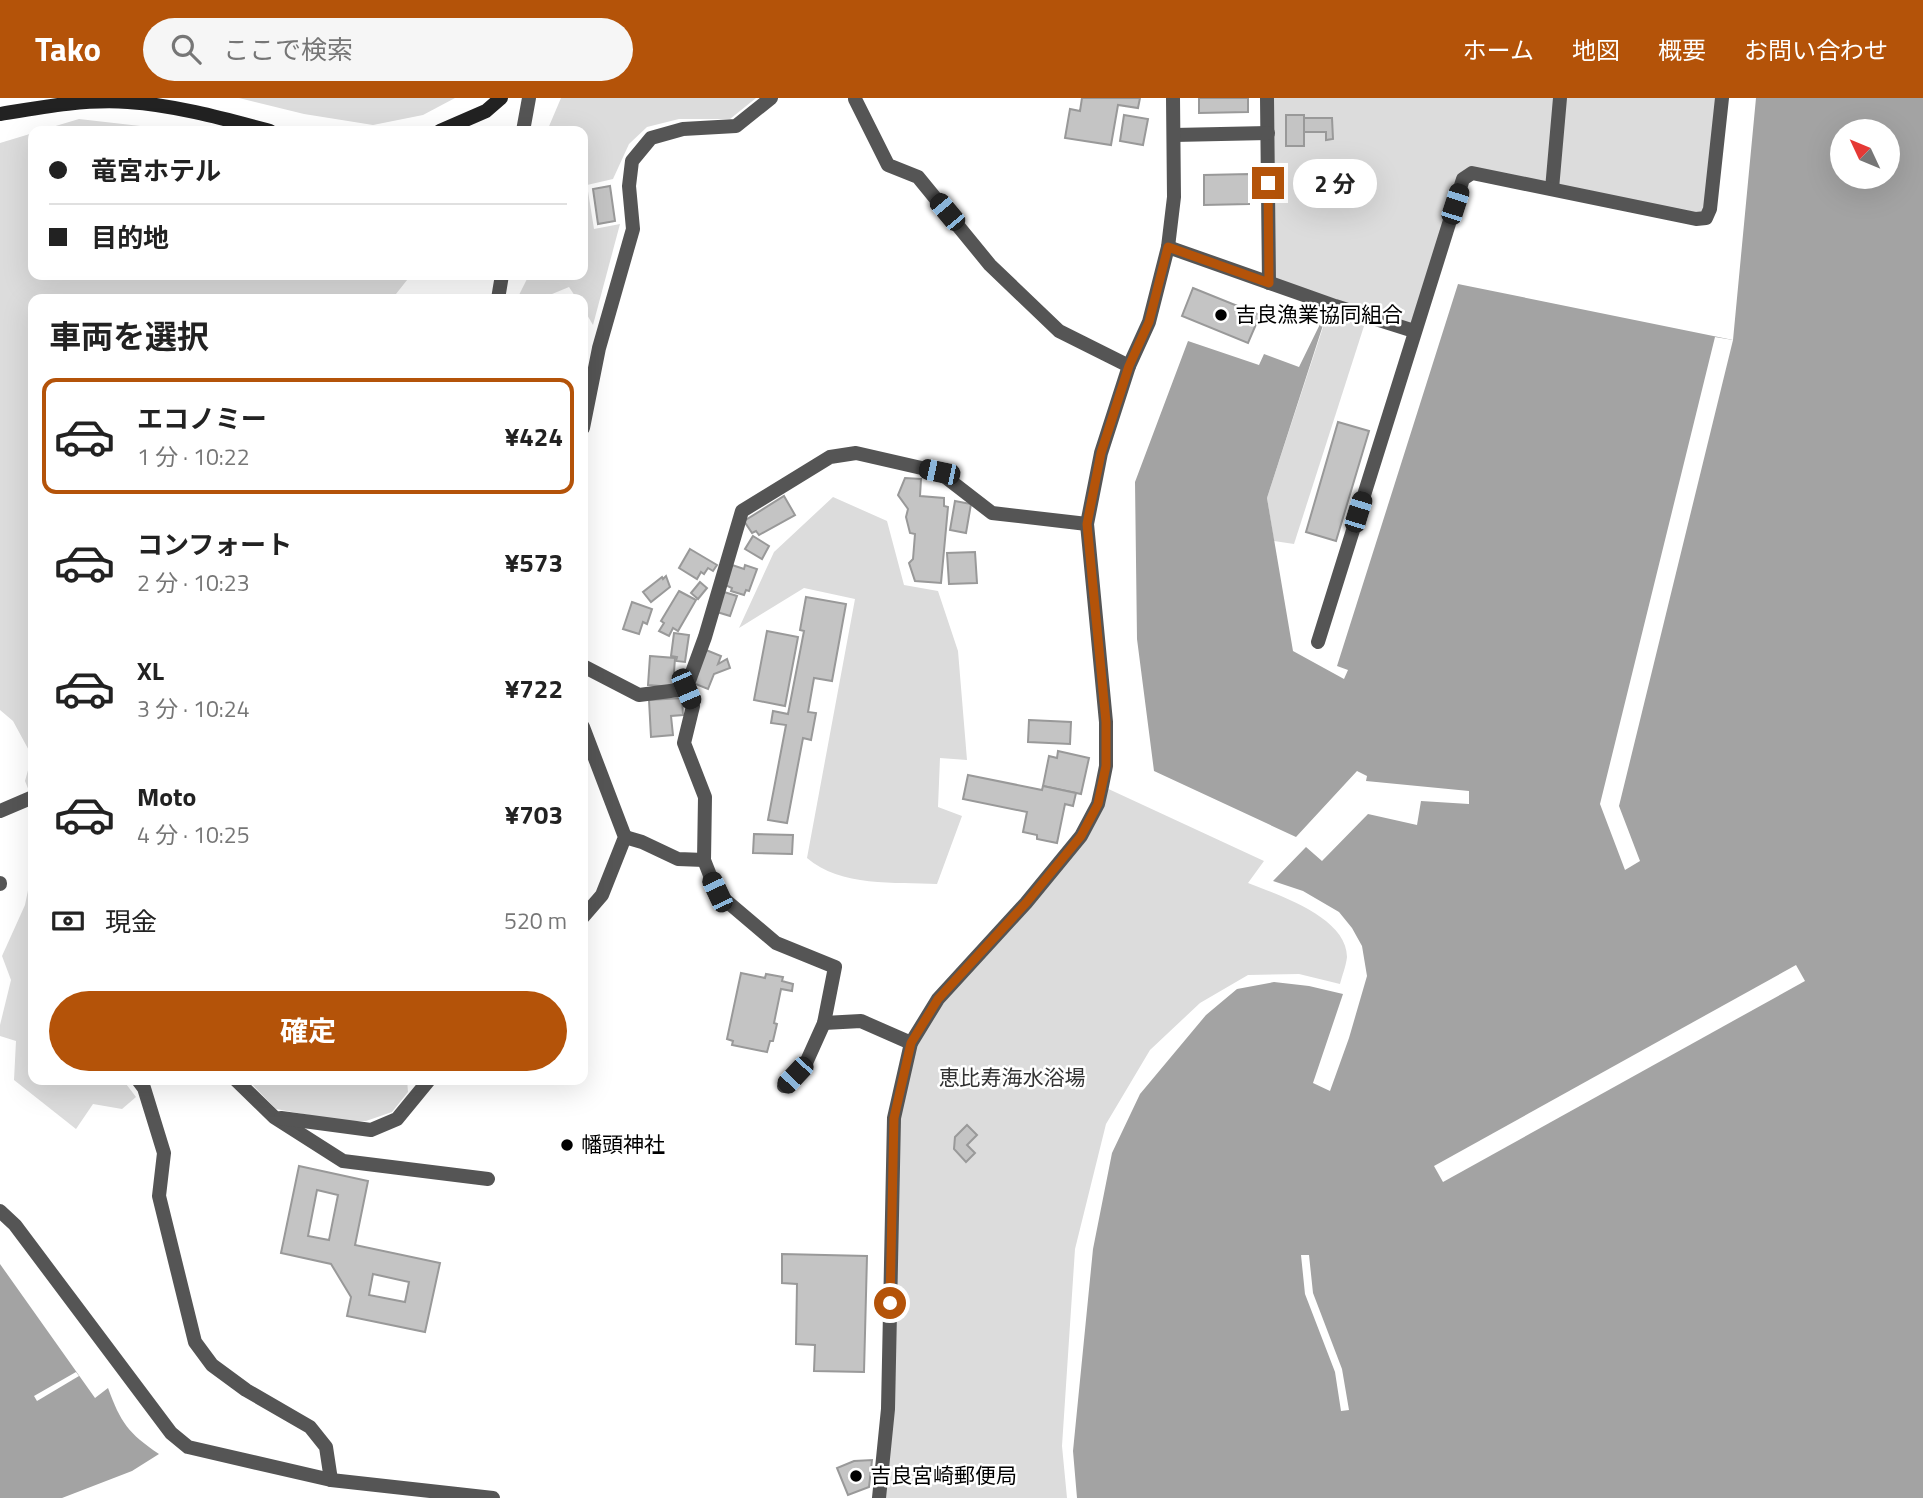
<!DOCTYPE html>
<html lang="ja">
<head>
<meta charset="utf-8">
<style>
  body { margin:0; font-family:"Titillium Web","Noto Sans JP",sans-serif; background:#f6f6f6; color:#222; height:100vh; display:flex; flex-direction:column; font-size:26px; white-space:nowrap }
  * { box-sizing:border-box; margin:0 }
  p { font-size:23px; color:#767676 }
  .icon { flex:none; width:38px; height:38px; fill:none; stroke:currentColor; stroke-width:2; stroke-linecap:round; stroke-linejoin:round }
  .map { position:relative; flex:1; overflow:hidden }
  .drawer { position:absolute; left:28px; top:196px; width:560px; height:791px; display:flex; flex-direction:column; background:#fff; border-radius:14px; box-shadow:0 7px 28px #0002 }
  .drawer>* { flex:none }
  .guide { position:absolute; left:28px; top:28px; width:560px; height:154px; border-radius:14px; box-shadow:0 7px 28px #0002; display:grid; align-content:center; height:154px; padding:0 21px; background:#fff }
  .needle { width:46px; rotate:314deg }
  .controls { position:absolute; left:1830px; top:21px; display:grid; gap:14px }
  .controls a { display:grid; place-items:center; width:70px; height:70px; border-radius:50%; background:#fff; box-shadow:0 7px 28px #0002; font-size:35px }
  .end { position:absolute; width:32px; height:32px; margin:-16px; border:9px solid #b45309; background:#fff; box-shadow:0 0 0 4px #fff }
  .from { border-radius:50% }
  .bubble { position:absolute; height:49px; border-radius:24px; background:#fff; box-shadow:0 7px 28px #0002; font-size:23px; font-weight:700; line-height:49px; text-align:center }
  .car { position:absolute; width:21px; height:42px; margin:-21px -10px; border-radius:9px; box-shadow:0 0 5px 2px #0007; background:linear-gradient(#222 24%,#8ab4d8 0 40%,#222 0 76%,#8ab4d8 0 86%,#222 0) }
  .guide b { display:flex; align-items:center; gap:24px; height:66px; font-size:26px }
  .guide b+b { border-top:2px solid #e0e0e0 }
  .guide i { width:18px; height:18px; background:#222 }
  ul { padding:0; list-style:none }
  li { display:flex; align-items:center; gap:21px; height:116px; margin:0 14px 10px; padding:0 7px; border:4px solid transparent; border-radius:14px }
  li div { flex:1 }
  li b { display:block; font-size:26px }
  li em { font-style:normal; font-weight:700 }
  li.on { border-color:#b45309 }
  li>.icon { width:63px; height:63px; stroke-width:1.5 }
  h2 { padding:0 21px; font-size:32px; line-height:84px }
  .pay { display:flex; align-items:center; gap:18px; height:77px; padding:0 21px; font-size:26px }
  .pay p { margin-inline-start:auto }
  .action { display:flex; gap:14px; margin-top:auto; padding:14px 21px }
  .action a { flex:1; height:80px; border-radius:42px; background:#b45309; color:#fff; font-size:28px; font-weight:700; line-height:80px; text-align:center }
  header { display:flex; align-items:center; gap:42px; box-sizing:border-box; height:98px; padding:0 35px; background:#b45309; color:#fff }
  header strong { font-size:33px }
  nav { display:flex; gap:38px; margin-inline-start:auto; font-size:24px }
  .search { width:490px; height:63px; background:#f6f6f6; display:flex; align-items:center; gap:18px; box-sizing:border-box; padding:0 24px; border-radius:38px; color:#767676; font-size:26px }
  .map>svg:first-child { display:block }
</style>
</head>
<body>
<header>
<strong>Tako</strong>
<div class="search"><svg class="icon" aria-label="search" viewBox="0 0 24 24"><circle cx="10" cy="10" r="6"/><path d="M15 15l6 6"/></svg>ここで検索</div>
<nav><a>ホーム</a><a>地図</a><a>概要</a><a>お問い合わせ</a></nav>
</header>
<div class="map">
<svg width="1923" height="1400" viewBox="0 0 1923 1400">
  <rect width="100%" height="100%" fill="#fff"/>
  <g fill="#dcdcdc">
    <path d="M239 0H455L423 17 373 27 304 16Z"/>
    <path d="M561 0H756L730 21H679L647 29 629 46 613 81 587 87 594 131 620 126 593 227 583 210V201H577L569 189 540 201H517L529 177H583V33H547Z"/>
    <path d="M1267 0H1722L1706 120 1472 75 1414 233 1269 185Z"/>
    <path d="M79 21 184 33H39Z"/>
    <path d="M33 35V177H411L392 201H33V703L25 683 32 658 13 623 0 612V45Z"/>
    <path d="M1327 217 1364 228 1294 446 1274 443 1267 400Z"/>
    <path d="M833 399 887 423 904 487 938 493 958 553 967 662 940 660 938 709 962 718 937 786C896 784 840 789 807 760L855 501 804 490 739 530 774 454Z"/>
    <path d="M1102 688 1264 763 1248 785C1278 797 1347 819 1347 859 1346 868 1342 878 1340 886L1299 876 1248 877 1200 905 1150 952 1106 1026 1075 1151 1062 1348 1067 1400H882L894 1020 911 945 1081 738Z"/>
    <path d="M33 768V982H123L136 999 122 1011 93 1006 76 1031 14 982 16 943 0 938V927L11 882 2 858 25 807Z"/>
    <path d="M248 982H407L408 994 392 1014 366 1023H341L276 1011Z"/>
  </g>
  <g fill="#a3a3a3" fill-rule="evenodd">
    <path d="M1756 0H1923V1400H1077L1073 1353 1093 1151 1112 1055 1140 996 1206 917 1237 891 1274 884 1309 888 1343 896 1313 985 1330 993 1349 940 1367 878 1362 848 1352 830 1339 814 1303 793 1273 783 1306 749 1322 763 1368 716 1417 727 1421 703 1469 706V693L1366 683 1367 678 1357 673 1296 739 1154 673 1137 541 1135 384 1188 243 1259 267 1264 256 1299 269 1322 222 1324 224 1267 400 1293 553 1344 581 1348 572 1337 568 1458 186 1733 242ZM1843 33H1888V79H1843Z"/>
    <path d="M0 1166 95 1300 108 1290C121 1325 128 1335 159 1356L132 1373 62 1400H0Z"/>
  </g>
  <g fill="#fff">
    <path d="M1715 239 1733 242 1619 708 1640 763 1625 772 1600 706Z"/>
    <path d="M1796 867 1805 883 1443 1084 1434 1068Z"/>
    <path d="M1301 1157H1309L1313 1195 1342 1271 1349 1312 1341 1313 1335 1274 1305 1196Z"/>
    <path d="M76 1274 79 1278 37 1303 34 1298Z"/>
  </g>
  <g fill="#c4c4c4" stroke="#999" stroke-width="2" fill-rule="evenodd">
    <path d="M1082 0H1140L1138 10 1118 7 1111 47 1065 40 1070 11 1080 13Z"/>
    <path d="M1199 0H1248V14L1199 15Z"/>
    <path d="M1124 17 1148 21 1143 47 1120 43Z"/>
    <rect x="1286" y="17" width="18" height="31"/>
    <path d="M1304 20H1332L1333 41 1326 42V34H1304Z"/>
    <path d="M1249 76V106L1204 107V77Z"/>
    <path d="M610 88 615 123 598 126 593 91Z"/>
    <path d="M1193 190 1260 217 1248 245 1182 218Z"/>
    <path d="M1338 324 1369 333 1336 443 1306 434Z"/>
    <path d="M905 380 921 381 920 398 944 400V408L948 409 941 485 915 483 909 465 913 461 915 436 910 435 906 419 908 411 898 397Z"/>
    <path d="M784 398 795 417 759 437 756 433 752 435 744 423Z"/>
    <path d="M955 403 971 406 966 435 950 432Z"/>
    <path d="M753 438 769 448 762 461 745 451Z"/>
    <path d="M690 451 717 467 713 473 708 470 704 476 701 474 697 481 679 470Z"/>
    <path d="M975 454 977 485 949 486 947 455Z"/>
    <path d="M732 467 744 471 745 467 757 471 749 493 746 492 744 497 731 493 732 490 725 487Z"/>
    <path d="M666 478 670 489 651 504 643 494 662 479 663 481Z"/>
    <path d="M700 484 707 490 698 501 691 495Z"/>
    <path d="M679 493 696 502 678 533 673 530 669 538 659 533 664 525 661 523Z"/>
    <path d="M724 494 737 498 730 518 717 514Z"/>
    <path d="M806 499 846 506 832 583 814 580 808 614 816 615 811 642 803 640 787 725 768 722 786 627 771 625 773 613 788 616 804 533 800 532Z"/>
    <path d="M632 504 652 511 647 526 643 524 639 536 623 531Z"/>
    <path d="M767 533 798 539 785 608 754 602Z"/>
    <path d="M674 535 689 537 685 564 676 563 677 559 671 558Z"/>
    <path d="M706 552 721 558 718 566 727 561 730 570 714 576 708 591 693 585Z"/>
    <path d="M650 558 675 560 673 589 648 587Z"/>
    <path d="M682 600 683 617 671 618 673 637 651 639 649 602Z"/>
    <path d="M1029 622 1071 624 1070 646 1028 644Z"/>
    <path d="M1058 653 1089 660 1081 696 1043 688 1049 658 1057 660Z"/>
    <path d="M968 677 1042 692 1043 688 1076 695 1073 708 1065 706 1057 745 1037 741V737L1023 734 1027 714 963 701Z"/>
    <path d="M754 736 793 737 792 756 753 755Z"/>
    <path d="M741 875 765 880 766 876 783 879 782 883 793 886 792 893 781 891 774 925 777 926 773 943H770L767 954 732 947 733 943 727 941Z"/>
    <path d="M967 1027 977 1037 967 1047 975 1055 966 1064 954 1051 955 1039Z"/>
    <path d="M299 1068 368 1083 355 1147 440 1165 425 1234 347 1218 351 1199 331 1166 281 1155ZM317 1092 338 1097 329 1142 308 1138ZM373 1176 409 1184 405 1204 369 1197Z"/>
    <path d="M782 1156 867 1158 864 1274 814 1273 815 1247 796 1246 797 1186 782 1185Z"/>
    <path d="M872 1362 869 1389 848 1397 837 1370 854 1363Z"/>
  </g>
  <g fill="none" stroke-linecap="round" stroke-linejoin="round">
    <g stroke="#555" stroke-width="14">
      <path d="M1267 0 1269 185"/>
      <path d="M855 1 888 67 918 79 990 167 1059 233 1129 268"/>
      <path d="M523 33 529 0"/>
      <path d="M1174 37 1268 35"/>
      <path d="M1552 91 1560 0"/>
      <path d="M1168 149 1335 208 1414 233"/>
      <path d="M498 201 502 177"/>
      <path d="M583 330 599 250 633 131 629 88 632 63 651 40 683 31 736 28 771 0"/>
      <path d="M1318 544 1463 81 1472 75 1696 121 1706 120 1710 111 1722 0"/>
      <path d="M583 568 639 597 686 591"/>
      <path d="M583 629 625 739 602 797 583 819"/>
      <path d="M0 713 33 699"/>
      <path d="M625 739 642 744 678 761 704 762"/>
      <path d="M0 786V785"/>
      <path d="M824 925 861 923 911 945"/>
      <path d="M138 982 144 990 164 1055 159 1098 195 1244 212 1267 246 1292 310 1329 326 1349 331 1382"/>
      <path d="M236 982 274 1019 343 1063 488 1081"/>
      <path d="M784 988 806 965 824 925 835 869 776 845 717 795 704 762 705 699 684 645 693 608 686 591 705 539 742 413 830 359 856 355 939 374 992 415 1087 426"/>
      <path d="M281 1020 371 1032 397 1021 429 982"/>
    </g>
    <g stroke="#555" stroke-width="14">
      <path d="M0 1113 15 1127 171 1335 188 1349 331 1382 493 1400"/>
      <path d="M879 1400 888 1311 894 1020 911 945 938 901 1026 805 1081 738 1098 706 1102 688 1106 668V624L1087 426 1101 355 1129 268 1149 224 1168 149 1174 99 1173 0"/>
    </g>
    <g stroke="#222" stroke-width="14">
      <path d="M0 16C42 9 85 1 128 4 175 7 225 21 270 33"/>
      <path d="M440 33 486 13 501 0"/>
    </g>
  </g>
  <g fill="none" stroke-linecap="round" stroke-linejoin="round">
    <path stroke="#b45309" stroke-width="9" d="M890 1205 894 1020 911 945 938 901 1026 805 1081 738 1098 706 1106 668V624L1087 426 1101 355 1129 268 1149 224 1168 149 1269 185 1268 85"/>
  </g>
  <g fill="#000" stroke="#fff" stroke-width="2.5">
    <circle cx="1221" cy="217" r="7"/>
    <circle cx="567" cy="1047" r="7"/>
    <circle cx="856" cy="1378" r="7"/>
  </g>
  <g text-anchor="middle" stroke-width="5" stroke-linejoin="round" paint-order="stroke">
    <g font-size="21" fill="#000" stroke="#fff" text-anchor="start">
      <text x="1235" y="224">吉良漁業協同組合</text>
      <text x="581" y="1054">幡頭神社</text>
      <text x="870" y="1385">吉良宮崎郵便局</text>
    </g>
    <g font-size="21" fill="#333" stroke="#fff">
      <text x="1012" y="987">恵比寿海水浴場</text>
    </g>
  </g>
</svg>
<div class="controls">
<a><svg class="needle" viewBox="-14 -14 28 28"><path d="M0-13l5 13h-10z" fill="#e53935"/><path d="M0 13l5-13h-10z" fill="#767676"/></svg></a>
</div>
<i class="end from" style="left:890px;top:1205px"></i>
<i class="end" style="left:1268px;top:85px"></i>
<div class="bubble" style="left:1293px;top:61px;width:84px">2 分</div>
<i class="car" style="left:1455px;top:106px;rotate:18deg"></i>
<i class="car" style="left:947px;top:114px;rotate:320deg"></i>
<i class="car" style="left:939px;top:374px;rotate:282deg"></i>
<i class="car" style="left:1358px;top:414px;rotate:17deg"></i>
<i class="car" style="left:686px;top:591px;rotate:157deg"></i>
<i class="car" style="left:717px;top:794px;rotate:335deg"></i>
<i class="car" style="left:795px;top:977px;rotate:223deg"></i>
<div class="guide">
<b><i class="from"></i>竜宮ホテル</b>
<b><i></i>目的地</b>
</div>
<section class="drawer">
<h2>車両を選択</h2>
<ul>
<li class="on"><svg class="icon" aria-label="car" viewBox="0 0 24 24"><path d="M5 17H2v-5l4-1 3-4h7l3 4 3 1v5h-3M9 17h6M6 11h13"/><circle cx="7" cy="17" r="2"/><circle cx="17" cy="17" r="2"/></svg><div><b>エコノミー</b><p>1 分 · 10:22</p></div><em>¥424</em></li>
<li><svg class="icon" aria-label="car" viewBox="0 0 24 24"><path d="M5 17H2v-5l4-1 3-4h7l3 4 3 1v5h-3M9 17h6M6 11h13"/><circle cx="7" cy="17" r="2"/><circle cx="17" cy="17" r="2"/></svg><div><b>コンフォート</b><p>2 分 · 10:23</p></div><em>¥573</em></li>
<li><svg class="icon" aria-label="car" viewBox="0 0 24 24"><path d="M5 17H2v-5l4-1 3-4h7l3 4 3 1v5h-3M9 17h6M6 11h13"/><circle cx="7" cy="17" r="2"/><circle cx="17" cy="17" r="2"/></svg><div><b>XL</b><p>3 分 · 10:24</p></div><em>¥722</em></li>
<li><svg class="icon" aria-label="car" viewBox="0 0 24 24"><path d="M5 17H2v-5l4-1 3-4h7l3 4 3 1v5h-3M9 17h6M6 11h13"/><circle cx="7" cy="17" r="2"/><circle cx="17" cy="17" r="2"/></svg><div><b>Moto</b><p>4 分 · 10:25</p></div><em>¥703</em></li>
</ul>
<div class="pay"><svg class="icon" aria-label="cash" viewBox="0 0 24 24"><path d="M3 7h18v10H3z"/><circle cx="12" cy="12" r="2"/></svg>現金<p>520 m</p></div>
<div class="action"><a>確定</a></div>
</section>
</div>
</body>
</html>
